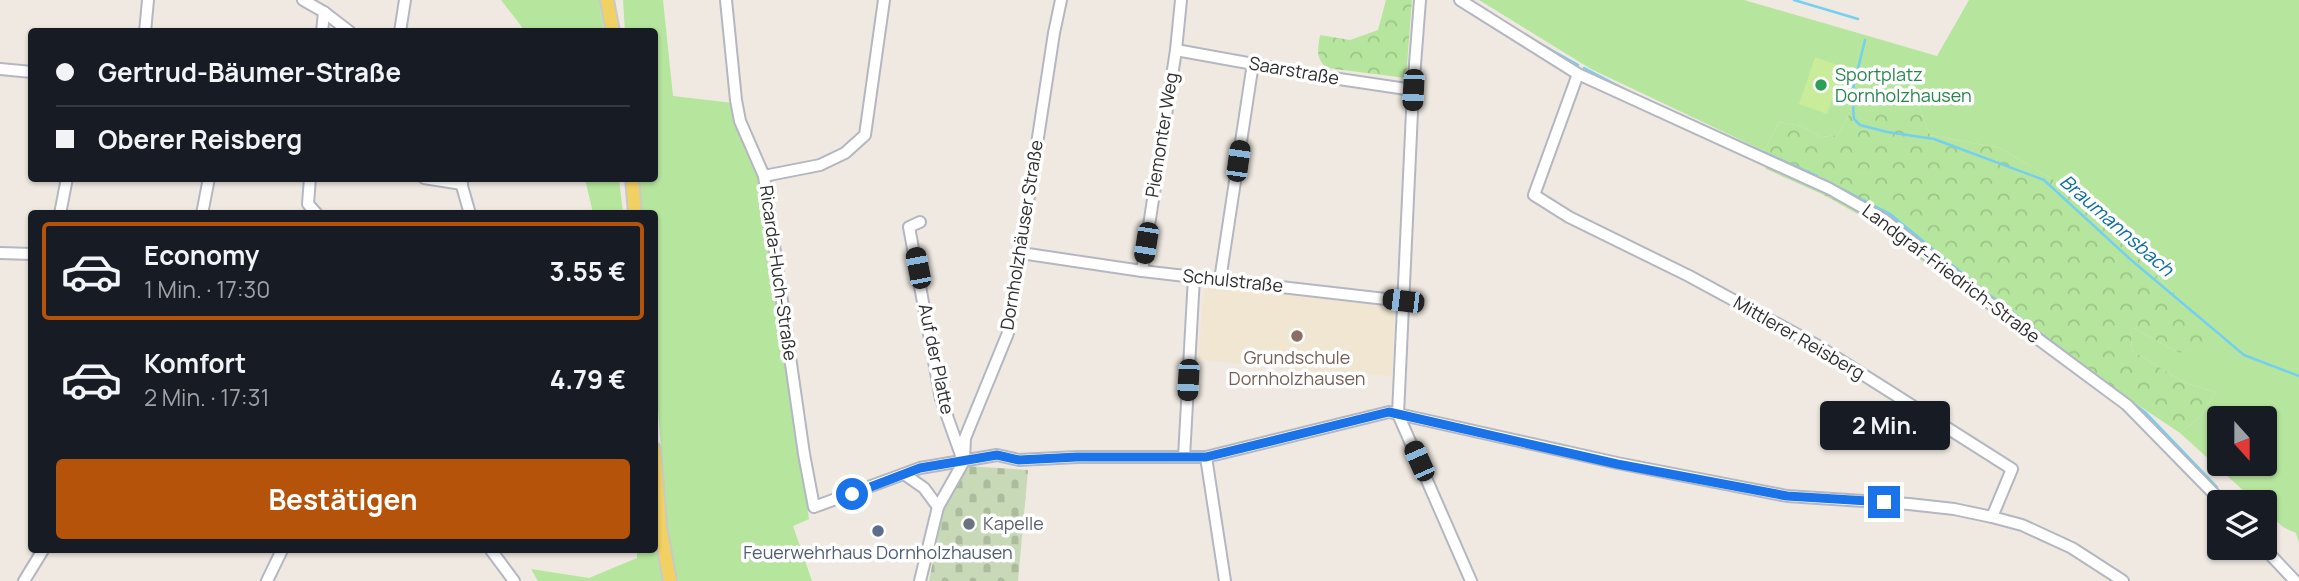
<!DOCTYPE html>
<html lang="de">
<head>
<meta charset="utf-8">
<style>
  body { margin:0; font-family:Manrope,sans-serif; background:#242831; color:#f1f3f6; height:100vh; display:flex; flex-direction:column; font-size:26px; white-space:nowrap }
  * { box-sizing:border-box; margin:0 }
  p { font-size:23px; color:#9ea1a6 }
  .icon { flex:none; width:38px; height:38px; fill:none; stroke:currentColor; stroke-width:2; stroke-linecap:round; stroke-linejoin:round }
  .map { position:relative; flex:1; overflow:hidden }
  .panel { position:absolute; left:28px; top:210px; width:630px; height:343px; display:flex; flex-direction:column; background:#171b24; border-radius:7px; box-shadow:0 2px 5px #0004 }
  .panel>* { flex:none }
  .banner { position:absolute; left:28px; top:28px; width:630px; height:154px; border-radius:7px; box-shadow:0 2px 5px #0004; display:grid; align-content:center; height:154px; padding:0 28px; background:#171b24 }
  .needle { width:46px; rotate:159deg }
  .buttons { position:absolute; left:2207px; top:406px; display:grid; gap:14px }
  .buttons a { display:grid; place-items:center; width:70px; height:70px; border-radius:7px; background:#171b24; box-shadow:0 2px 5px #0004; font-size:35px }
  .end { position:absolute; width:32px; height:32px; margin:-16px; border:9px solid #1a73e8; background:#fff; box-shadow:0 0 0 4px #fff }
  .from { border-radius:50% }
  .bubble { position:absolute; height:49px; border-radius:7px; background:#171b24; box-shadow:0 2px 5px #0004; font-size:23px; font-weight:700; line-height:49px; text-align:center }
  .car { position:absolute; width:21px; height:42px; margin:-21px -10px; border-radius:9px; box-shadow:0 0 5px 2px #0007; background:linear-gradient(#222 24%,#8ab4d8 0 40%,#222 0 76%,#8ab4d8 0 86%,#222 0) }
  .banner b { display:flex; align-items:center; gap:24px; height:66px; font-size:26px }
  .banner b+b { border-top:2px solid #363941 }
  .banner i { width:18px; height:18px; background:#f1f3f6 }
  ul { padding:12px 0 0; list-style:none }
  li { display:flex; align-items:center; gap:21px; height:98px; margin:0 14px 10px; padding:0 14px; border:4px solid transparent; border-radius:7px }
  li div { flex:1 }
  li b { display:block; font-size:26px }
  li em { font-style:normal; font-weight:700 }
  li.on { border-color:#b45309 }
  li>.icon { width:63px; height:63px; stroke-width:1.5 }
  .button { display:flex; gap:14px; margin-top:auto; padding:14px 28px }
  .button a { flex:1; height:80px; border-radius:7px; background:#b45309; color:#fff; font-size:28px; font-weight:700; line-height:80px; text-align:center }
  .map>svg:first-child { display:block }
</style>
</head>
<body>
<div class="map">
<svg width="2299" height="581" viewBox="0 0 2299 581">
  <defs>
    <pattern id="forest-crowns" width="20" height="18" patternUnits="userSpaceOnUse" patternTransform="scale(1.75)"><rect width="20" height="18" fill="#b6e59e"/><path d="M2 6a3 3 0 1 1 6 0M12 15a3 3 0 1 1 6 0" fill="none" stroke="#9dc588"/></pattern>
    <pattern id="cemetery-stones" width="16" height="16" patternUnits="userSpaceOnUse" patternTransform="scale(1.75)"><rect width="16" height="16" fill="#c8d9b8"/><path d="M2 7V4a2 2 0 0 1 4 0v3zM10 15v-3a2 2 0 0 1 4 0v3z" fill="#acbb9e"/></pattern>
  </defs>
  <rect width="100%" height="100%" fill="#efe9e1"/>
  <path fill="#f0e6d1" d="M1207 285 1391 307 1394 314 1392 376 1363 374 1362 378 1198 359 1204 291Z"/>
  <g fill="#b6e59e" fill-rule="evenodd">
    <path d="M501 0H601L604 31H525Z"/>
    <path d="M623 0H663L673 96 733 103 736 125 759 177 809 519 793 526 812 581H677L667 523 655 373 654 214 641 213 638 179 654 178V32L625 31Z"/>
    <path d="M1479 0H1744L1937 56 1969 0H2299V543L2296 533 2283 527 2265 510 2264 502H2256L2180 433 2203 414 2215 392 2183 382 2131 350 2132 327 2179 353 2223 340 2064 186 2000 148 1930 135 1918 103 1879 86 1856 70C1854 95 1854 114 1837 135L1821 137 1801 126 1779 122 1764 151 1591 69ZM2219 418H2264V464H2219Z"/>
    <path d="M585 179H619L623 213H593Z"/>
    <path d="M655 530 663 581H538L531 569 589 578 637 558V550H654Z"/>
  </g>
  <g fill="url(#forest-crowns)">
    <path d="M1386 0H1412L1406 78 1327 68C1315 58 1318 49 1320 35L1350 40 1378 30Z"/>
    <path d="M1873 61 1879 86 1918 103 1930 135 2000 148 2064 186 2224 341 2179 353 2132 327 2131 350 2183 382 2215 392 2203 414 2180 433 1922 261 1877 225 1824 195 1766 169 1764 151 1779 122 1801 126 1821 137 1837 135C1854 114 1854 95 1856 70Z"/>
  </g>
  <path fill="url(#cemetery-stones)" d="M966 466 1028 470 1018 581H929L944 505Z"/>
  <path fill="#c9ec9a" d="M1815 57 1843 67 1827 114 1799 104Z"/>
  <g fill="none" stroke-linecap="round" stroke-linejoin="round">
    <g stroke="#75cff0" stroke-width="2.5">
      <path d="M1794 0 1858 19"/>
      <path d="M1532 39 1578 65"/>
      <path d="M1865 40 1852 93 1854 119 1860 125 1887 132 1934 139 2044 180 2130 259 2244 355 2299 376"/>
      <path d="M1584 68 1632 93"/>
      <path d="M1660 106 1817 176"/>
      <path d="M1823 179 1890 214 1979 287 2146 413 2217 487"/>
    </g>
    <g stroke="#b4b7c1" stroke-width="14">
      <g id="minor">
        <path d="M303 0 324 12 350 32"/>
        <path d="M726 0 736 100 740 121 764 176 804 454 814 507 920 468 997 455 1019 460 1077 457H1206L1389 412 1617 463 1787 496 1909 504 1954 509 1992 517 2022 525 2072 548 2123 581"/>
        <path d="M1420 0 1413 90 1398 414 1471 581"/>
        <path d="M1460 0 1578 74 1830 189 1883 219 1980 296 2127 405 2222 502"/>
        <path d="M145 32 148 0"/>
        <path d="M322 32 324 12"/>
        <path d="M400 32 405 0"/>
        <path d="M1176 50 1319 76 1413 90"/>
        <path d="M0 69 32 72"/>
        <path d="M1578 74 1534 195 1569 217 1689 276 1818 346 2012 469 1992 517"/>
        <path d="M764 176 820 165 845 153 865 135 884 0"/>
        <path d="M310 178 308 204 317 214"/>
        <path d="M424 178 462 184"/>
        <path d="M460 179 470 214"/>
        <path d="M60 214 67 178"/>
        <path d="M202 214 209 178"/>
        <path d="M920 222 909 227 941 399 962 458"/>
        <path d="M0 253 32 254"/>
        <path d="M1021 253 1142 271 1403 301"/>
        <path d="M1142 271 1176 50 1181 0"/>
        <path d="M1220 280 1253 63"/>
        <path d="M1184 457 1194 277"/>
        <path d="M1206 457 1225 581"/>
        <path d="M904 474 924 488 938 507"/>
        <path d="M2264 548 2295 581"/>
        <path d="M491 550 514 581"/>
        <path d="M24 581 43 550"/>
        <path d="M267 581 282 550"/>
        <path d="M920 581 938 507 964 461 965 438 1008 333 1054 33 1061 0"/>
      </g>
    </g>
    <g stroke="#c9c9c9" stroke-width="16">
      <g id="major">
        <path d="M607 0 613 32"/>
        <path d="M632 178 635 214"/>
        <path d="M654 449 660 526 670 581"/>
      </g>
    </g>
    <use href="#minor" stroke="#fff" stroke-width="10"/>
    <use href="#major" stroke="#f2d163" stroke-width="12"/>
  </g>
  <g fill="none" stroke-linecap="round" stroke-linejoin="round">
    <path stroke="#1a73e8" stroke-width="9" d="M852 494 920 468 997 455 1019 460 1077 457H1206L1389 412 1617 464 1787 496 1884 502"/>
  </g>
  <circle fill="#2e9e5b" stroke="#fff" stroke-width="2.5" cx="1821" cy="85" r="7"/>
  <circle fill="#8d6e63" stroke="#fff" stroke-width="2.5" cx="1297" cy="336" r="7"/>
  <circle fill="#6b7280" stroke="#fff" stroke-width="2.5" cx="969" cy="524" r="7"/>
  <circle fill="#5c6f8a" stroke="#fff" stroke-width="2.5" cx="878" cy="531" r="7"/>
  <g text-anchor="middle" stroke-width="7" stroke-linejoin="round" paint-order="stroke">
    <g font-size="18" fill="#2e2e2e" stroke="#fff">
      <text transform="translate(1294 71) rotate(10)" y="6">Saarstraße</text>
      <text transform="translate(1162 135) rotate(-81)" y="6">Piemonter Weg</text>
      <text transform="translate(1022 235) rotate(-81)" y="6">Dornholzhäuser Straße</text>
      <text transform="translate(778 273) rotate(82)" y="6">Ricarda-Huch-Straße</text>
      <text transform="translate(1951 274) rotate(37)" y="6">Landgraf-Friedrich-Straße</text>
      <text transform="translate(1233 281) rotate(6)" y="6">Schulstraße</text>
      <text transform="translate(1799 338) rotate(30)" y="6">Mittlerer Reisberg</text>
      <text transform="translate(936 359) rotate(78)" y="6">Auf der Platte</text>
    </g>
    <g font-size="18" fill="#27864d" stroke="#fff" text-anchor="start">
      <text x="1835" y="81">Sportplatz<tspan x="1835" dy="21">Dornholzhausen</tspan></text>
    </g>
    <g font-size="18" fill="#785e54" stroke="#fff">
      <text x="1297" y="364">Grundschule<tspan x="1297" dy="21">Dornholzhausen</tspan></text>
    </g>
    <g font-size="18" fill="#5b616d" stroke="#fff" text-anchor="start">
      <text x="983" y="530">Kapelle</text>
    </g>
    <g font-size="18" fill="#4e5e75" stroke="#fff">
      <text x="878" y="559">Feuerwehrhaus Dornholzhausen</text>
    </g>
    <g font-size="19" font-style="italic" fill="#0d6fa3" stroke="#fff">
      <text transform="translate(2117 225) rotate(41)" y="7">Braumannsbach</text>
    </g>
  </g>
</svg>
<div class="buttons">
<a><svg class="needle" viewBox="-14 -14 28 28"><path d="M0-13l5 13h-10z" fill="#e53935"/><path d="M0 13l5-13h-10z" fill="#9ea1a6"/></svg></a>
<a><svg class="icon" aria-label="layers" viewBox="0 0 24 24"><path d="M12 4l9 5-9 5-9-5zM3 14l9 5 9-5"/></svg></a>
</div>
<i class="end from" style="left:852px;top:494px"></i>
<i class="end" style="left:1884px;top:502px"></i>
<div class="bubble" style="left:1820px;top:401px;width:130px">2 Min.</div>
<i class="car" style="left:1413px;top:90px;rotate:183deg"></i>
<i class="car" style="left:1238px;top:161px;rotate:8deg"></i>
<i class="car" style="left:1146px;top:243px;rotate:189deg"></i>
<i class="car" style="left:918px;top:268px;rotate:349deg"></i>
<i class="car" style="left:1403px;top:301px;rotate:277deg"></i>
<i class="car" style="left:1188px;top:380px;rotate:183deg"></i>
<i class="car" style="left:1419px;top:461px;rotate:336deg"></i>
<div class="banner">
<b><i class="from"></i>Gertrud-Bäumer-Straße</b>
<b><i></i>Oberer Reisberg</b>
</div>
<section class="panel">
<ul>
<li class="on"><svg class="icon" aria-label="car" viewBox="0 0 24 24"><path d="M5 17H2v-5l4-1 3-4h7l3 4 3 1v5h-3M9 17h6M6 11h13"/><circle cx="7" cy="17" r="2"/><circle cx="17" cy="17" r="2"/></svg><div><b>Economy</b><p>1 Min. · 17:30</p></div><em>3.55 €</em></li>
<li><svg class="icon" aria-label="car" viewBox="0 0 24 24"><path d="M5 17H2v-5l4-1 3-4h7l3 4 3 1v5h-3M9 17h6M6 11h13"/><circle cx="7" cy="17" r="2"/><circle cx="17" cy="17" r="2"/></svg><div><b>Komfort</b><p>2 Min. · 17:31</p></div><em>4.79 €</em></li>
</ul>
<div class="button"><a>Bestätigen</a></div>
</section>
</div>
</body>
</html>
